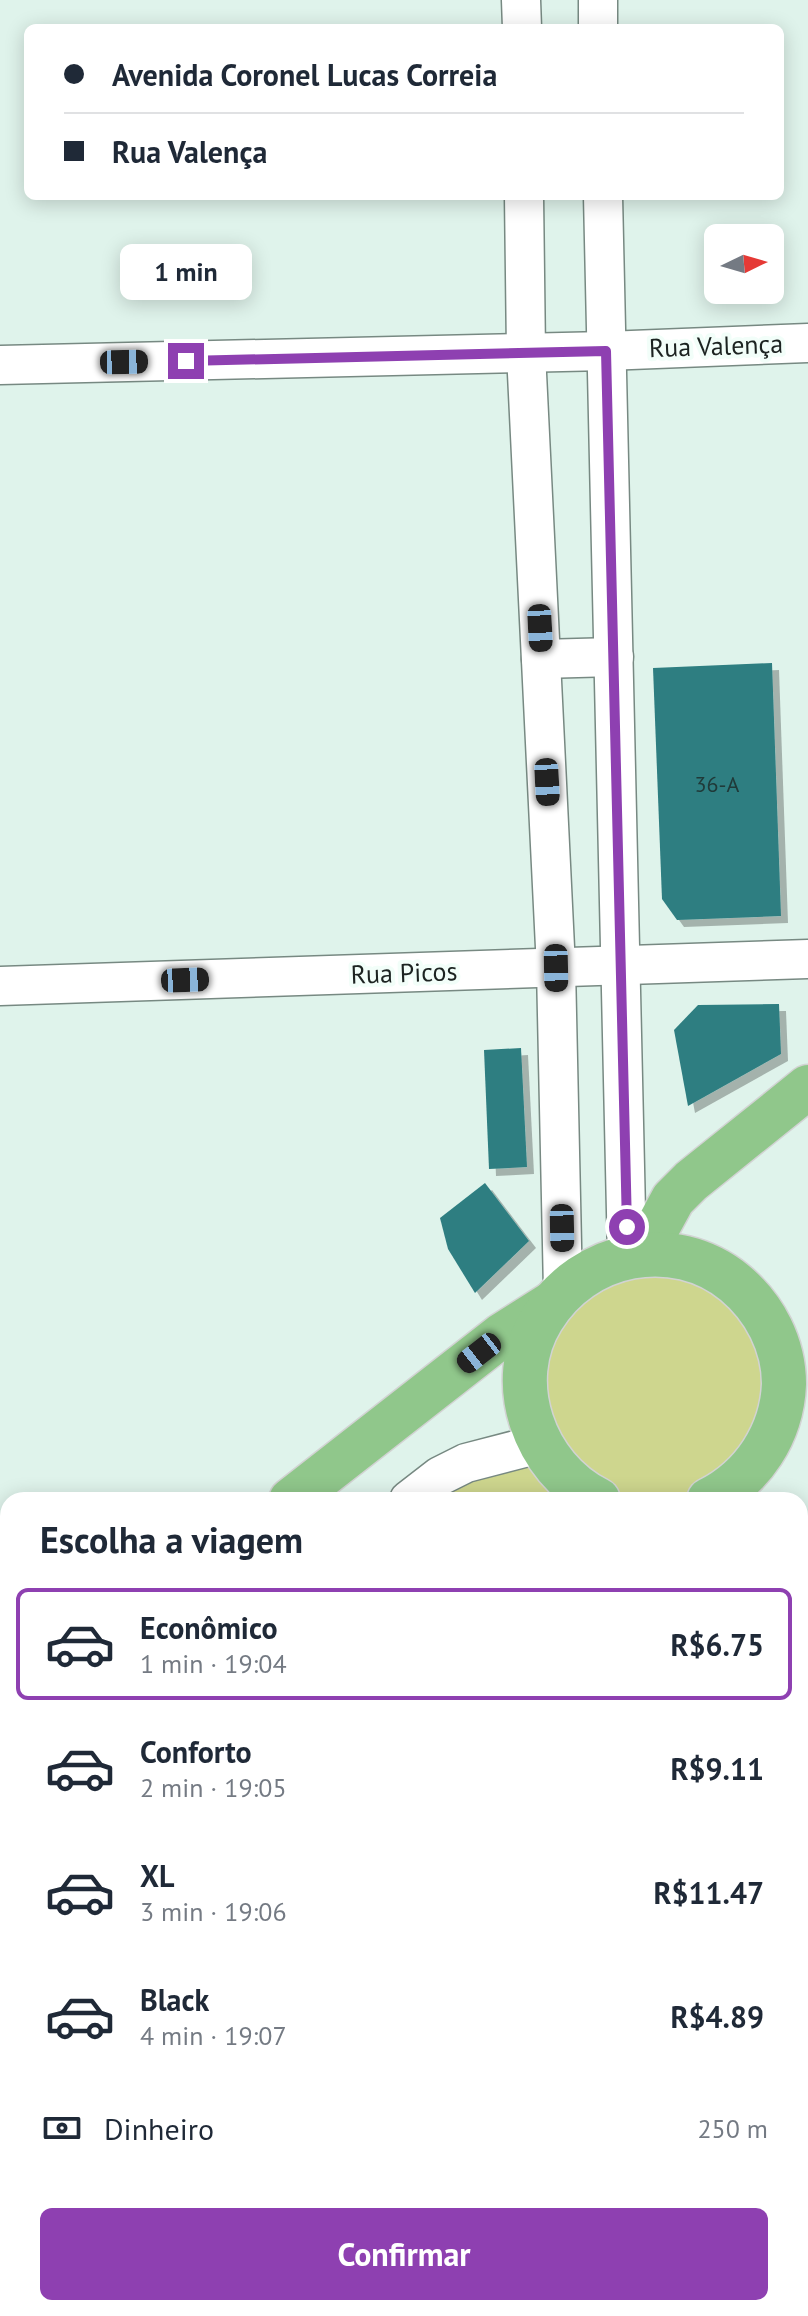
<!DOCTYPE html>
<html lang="pt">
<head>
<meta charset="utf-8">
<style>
  body { margin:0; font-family:"PT Sans",sans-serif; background:#f2f2f3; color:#1f2937; height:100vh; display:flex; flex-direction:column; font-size:30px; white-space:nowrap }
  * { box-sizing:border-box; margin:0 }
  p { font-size:26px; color:#747a83 }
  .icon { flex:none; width:44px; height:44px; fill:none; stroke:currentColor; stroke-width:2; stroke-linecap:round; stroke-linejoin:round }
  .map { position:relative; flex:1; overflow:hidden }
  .sheet { position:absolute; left:0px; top:1492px; width:808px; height:824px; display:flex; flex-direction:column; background:#fff; border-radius:24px 24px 0 0; box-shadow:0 4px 20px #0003 }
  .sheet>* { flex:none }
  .guide { position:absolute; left:24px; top:24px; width:760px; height:176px; border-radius:12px; box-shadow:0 4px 20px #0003; display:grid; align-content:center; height:176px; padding:0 40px; background:#fff }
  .needle { width:52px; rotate:85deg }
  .buttons { position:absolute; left:704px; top:224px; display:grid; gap:16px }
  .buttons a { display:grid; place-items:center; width:80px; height:80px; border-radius:12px; background:#fff; box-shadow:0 4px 20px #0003; font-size:40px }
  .end { position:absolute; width:36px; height:36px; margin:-18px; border:10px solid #8e40b1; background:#fff; box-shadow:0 0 0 4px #fff }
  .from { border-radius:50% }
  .bubble { position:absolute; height:56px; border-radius:12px; background:#fff; box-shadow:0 4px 20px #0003; font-size:26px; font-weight:800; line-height:56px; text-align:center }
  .car { position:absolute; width:24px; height:48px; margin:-24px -12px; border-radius:10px; box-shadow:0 0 6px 2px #0007; background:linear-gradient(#222 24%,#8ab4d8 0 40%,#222 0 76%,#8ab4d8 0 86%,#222 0) }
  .guide b { display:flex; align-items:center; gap:28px; height:76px; font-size:30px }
  .guide b+b { border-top:2px solid #e0e1e3 }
  .guide i { width:20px; height:20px; background:#1f2937 }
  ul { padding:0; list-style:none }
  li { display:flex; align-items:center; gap:24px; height:112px; margin:0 16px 12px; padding:0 24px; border:4px solid transparent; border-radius:12px }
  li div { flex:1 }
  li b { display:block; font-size:30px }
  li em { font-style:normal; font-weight:800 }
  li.active { border-color:#8e40b1 }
  li>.icon { width:72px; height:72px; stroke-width:1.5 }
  h2 { padding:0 40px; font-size:36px; line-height:96px }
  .pay { display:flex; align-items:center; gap:20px; height:88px; padding:0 40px; font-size:30px }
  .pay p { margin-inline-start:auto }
  .primary-button { display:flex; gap:16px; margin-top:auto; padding:16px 40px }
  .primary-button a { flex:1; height:92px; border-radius:12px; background:#8e40b1; color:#fff; font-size:32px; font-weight:800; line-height:92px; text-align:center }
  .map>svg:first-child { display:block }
</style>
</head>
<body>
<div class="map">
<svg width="808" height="2316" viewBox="0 0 808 2316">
  <defs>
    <filter id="shadow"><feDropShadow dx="7" dy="7" stdDeviation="0" flood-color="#0004"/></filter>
  </defs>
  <rect width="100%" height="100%" fill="#dff3eb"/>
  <g fill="#ced68e">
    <path d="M641 1266 731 1296 767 1359 758 1431 710 1484 688 1494 664 1499H640L616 1494 559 1452 538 1359 558 1313Z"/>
    <path d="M475 1456 530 1461 553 1490 555 1500H420Z"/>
    <path d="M8 1826V1991L0 1998V1833Z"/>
  </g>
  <g fill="#2e7e81" filter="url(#shadow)">
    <path d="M772 663 781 916 677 920 662 899 653 668Z"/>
    <path d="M779 1004 781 1054 688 1106 674 1030 698 1005Z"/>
    <path d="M521 1048 527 1167 489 1169 484 1050Z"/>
    <path d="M485 1183 529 1241 475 1293 448 1249 440 1218Z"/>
    <path d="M808 1844V1862H800V1846Z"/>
  </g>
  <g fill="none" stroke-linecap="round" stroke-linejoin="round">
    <g stroke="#778982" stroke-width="41">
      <g id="minor">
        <path d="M521 0 522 28"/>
        <path d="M598 0V28"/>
        <path d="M524 196 526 353 556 968 563 1291"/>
        <path d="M603 196 627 1256"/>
        <path d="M0 365 606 351 808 343"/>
        <path d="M541 659 614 657"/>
        <path d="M0 986 808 959"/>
        <path d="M409 1500 440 1476 466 1463 539 1444"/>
        <path d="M800 1546H808"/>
        <path d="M0 1589H8"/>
        <path d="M0 1820 8 1814"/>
        <path d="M800 1999 808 1998"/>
        <path d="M0 2045 8 2038"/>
        <path d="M587 2308V2316"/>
        <path d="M720 2316 808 2313"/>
      </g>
    </g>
    <g stroke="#d2d3d3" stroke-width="47">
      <g id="major">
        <path d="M643 1254 673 1199 691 1181 808 1087"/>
        <path d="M291 1500 502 1335 551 1304"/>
        <path d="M598 1500C534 1468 503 1382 542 1319 583 1251 674 1233 735 1283 765 1308 784 1345 784 1384 782 1434 753 1478 709 1500"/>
        <path d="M0 1720 8 1714"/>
        <path d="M0 2108 8 2101"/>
      </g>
    </g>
    <use href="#minor" stroke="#fff" stroke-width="38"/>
    <use href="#major" stroke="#90c78b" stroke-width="44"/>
  </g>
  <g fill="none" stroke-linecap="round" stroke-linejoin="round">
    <path stroke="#8e40b1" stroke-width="10" d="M186 361 606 351 627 1227"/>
  </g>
  <g text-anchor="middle" stroke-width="8" stroke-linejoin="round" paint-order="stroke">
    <g font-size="22" fill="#203a39">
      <text x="717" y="792">36-A</text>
    </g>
    <g font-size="26" fill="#1c2321" stroke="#f2fef9">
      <text transform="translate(716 346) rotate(-2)" y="9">Rua Valença</text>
      <text transform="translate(404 973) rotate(-2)" y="9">Rua Picos</text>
    </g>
  </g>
</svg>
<div class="buttons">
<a><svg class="needle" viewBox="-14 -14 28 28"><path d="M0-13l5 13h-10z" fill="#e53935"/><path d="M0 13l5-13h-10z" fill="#747a83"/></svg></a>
</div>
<i class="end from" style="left:627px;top:1227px"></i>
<i class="end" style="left:186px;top:361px"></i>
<div class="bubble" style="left:120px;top:244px;width:132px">1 min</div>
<i class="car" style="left:124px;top:362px;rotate:89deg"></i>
<i class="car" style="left:540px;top:628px;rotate:177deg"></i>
<i class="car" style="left:547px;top:782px;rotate:177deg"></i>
<i class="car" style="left:556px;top:968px;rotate:179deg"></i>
<i class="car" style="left:185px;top:980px;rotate:88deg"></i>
<i class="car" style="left:562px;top:1228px;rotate:179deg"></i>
<i class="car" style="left:479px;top:1353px;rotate:232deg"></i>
<div class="guide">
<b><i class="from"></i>Avenida Coronel Lucas Correia</b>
<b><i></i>Rua Valença</b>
</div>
<section class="sheet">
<h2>Escolha a viagem</h2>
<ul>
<li class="active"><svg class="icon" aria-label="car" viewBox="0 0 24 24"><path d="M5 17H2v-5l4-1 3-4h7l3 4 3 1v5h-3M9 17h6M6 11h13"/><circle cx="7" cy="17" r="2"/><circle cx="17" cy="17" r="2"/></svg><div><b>Econômico</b><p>1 min · 19:04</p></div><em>R$6.75</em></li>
<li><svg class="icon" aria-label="car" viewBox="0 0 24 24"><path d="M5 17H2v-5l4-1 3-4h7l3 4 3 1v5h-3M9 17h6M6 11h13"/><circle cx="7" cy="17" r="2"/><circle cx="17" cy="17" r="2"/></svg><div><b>Conforto</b><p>2 min · 19:05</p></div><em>R$9.11</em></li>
<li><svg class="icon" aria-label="car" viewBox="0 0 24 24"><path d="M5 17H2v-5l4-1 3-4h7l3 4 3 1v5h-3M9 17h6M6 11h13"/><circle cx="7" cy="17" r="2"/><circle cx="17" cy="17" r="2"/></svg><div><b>XL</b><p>3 min · 19:06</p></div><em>R$11.47</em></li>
<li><svg class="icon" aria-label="car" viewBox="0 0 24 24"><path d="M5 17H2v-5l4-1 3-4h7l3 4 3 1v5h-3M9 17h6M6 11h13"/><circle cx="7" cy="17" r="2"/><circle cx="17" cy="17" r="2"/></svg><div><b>Black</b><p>4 min · 19:07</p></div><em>R$4.89</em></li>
</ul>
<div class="pay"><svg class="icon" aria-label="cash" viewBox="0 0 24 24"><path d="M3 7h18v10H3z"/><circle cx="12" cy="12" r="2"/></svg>Dinheiro<p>250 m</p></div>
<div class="primary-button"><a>Confirmar</a></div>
</section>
</div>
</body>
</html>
